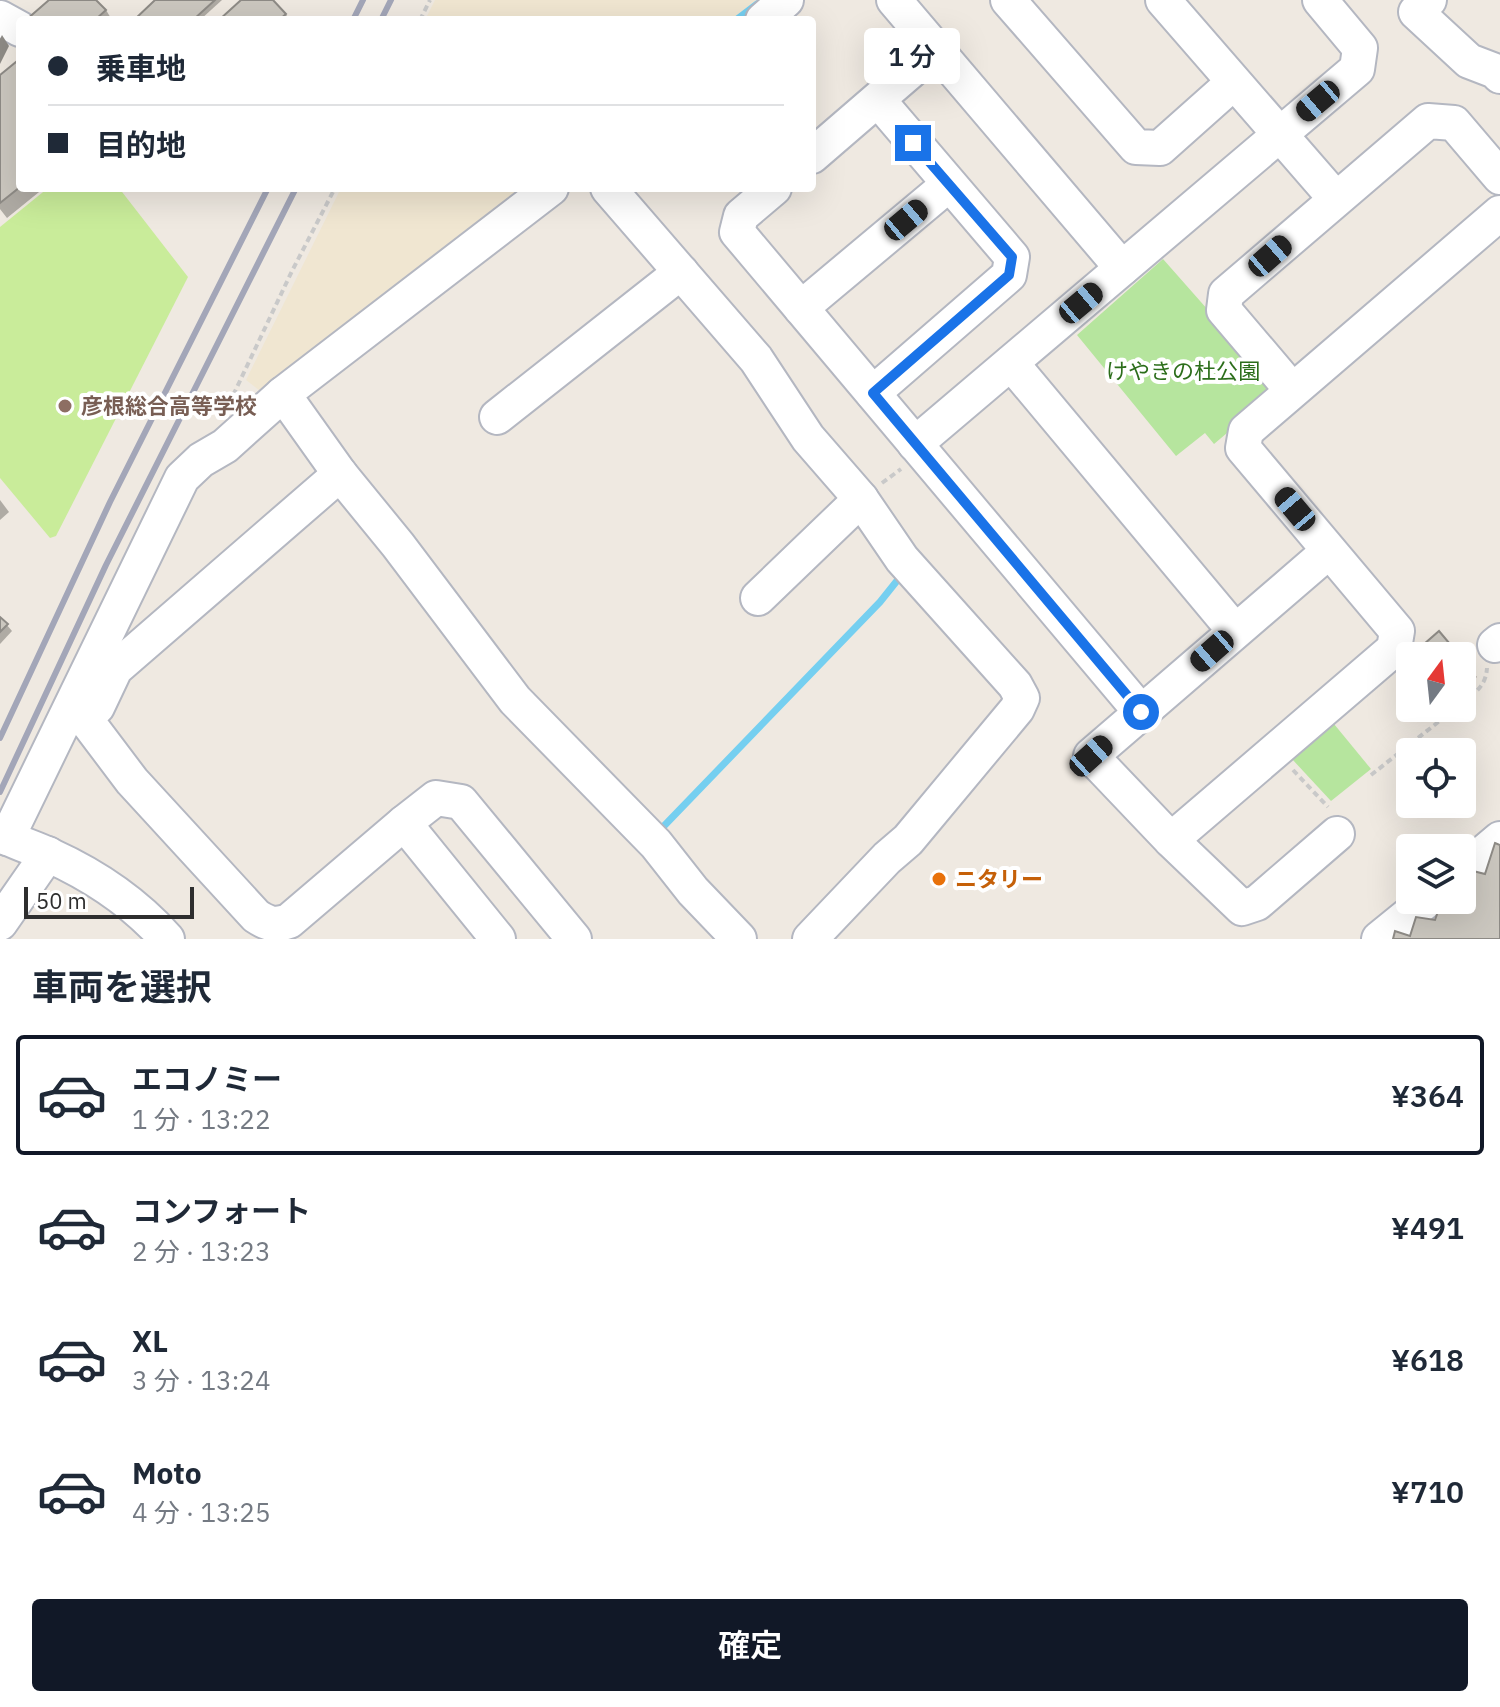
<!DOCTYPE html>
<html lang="ja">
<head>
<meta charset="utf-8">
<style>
  body { margin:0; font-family:"IBM Plex Sans","Noto Sans JP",sans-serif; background:#f6f6f7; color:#1f2937; height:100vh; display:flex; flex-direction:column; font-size:30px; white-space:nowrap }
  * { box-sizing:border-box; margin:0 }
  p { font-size:26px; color:#747a83 }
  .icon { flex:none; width:44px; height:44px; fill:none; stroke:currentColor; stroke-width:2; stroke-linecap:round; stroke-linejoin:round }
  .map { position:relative; height:939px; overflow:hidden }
  .side { display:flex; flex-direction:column; background:#fff; flex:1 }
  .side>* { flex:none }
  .banner { position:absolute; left:16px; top:16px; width:800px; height:176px; border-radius:8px; box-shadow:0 8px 32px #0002; display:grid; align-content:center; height:176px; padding:0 32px; background:#fff }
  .needle { width:52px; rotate:15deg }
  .fabs { position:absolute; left:1396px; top:642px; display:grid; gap:16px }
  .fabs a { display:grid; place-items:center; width:80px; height:80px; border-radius:8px; background:#fff; box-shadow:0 8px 32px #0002; font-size:40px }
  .scale { position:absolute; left:24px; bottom:20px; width:170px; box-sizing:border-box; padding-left:8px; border:4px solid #2e2e2e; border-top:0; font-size:22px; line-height:28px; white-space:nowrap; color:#2e2e2e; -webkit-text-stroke:6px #fff; paint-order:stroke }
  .end { position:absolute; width:36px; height:36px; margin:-18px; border:10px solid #1a73e8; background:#fff; box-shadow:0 0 0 4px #fff }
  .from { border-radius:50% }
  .bubble { position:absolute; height:56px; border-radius:8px; background:#fff; box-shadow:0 8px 32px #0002; font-size:26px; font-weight:600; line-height:56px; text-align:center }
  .car { position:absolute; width:24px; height:48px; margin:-24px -12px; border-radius:10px; box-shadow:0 0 6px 2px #0007; background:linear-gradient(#222 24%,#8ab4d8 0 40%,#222 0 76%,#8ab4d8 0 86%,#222 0) }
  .banner b { display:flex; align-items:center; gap:28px; height:76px; font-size:30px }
  .banner b+b { border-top:2px solid #e0e1e3 }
  .banner i { width:20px; height:20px; background:#1f2937 }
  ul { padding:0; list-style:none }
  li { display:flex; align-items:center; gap:24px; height:120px; margin:0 16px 12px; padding:0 16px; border:4px solid transparent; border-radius:8px }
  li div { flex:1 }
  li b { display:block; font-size:30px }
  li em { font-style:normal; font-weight:600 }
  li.selected { border-color:#111827 }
  li>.icon { width:72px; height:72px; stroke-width:1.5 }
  h2 { padding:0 32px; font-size:36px; line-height:96px }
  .action { display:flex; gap:16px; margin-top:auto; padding:16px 32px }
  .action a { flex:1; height:92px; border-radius:8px; background:#111827; color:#fff; font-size:32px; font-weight:600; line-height:92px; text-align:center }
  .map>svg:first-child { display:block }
</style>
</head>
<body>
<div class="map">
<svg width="1500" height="939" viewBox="0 0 1500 939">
  <rect width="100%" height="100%" fill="#efe9e1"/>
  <g fill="#f0e6d1">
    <path d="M435 0H756L731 20H425Z"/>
    <path d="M341 188H525L268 397 246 380Z"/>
  </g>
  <g fill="#b6e59e">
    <path d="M1163 259 1268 378 1266 400 1214 444 1205 433 1176 456 1077 335Z"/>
    <path d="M1334 724 1371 769 1331 801 1292 759Z"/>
  </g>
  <path fill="#c9ec9a" d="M48 188H119L188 277 56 536 50 538 0 478V227Z"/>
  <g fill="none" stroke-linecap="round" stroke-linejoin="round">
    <g stroke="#75cff0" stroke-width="7">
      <path d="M736 20 757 4"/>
      <path d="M662 828 880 602 900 577"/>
    </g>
    <g stroke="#b4b7c1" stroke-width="38">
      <g id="minor">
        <path d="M894 0 1122 268"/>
        <path d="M1008 0 1136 147 1160 148 1233 83"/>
        <path d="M1163 0 1336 199"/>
        <path d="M1429 0 1416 12 1469 61 1495 71 1500 76"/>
        <path d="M0 18 20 29"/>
        <path d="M763 20 786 0"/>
        <path d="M812 156 936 49"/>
        <path d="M608 188 756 359 808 438 861 499 902 559 1015 685 1022 698 1017 709 908 840 887 858 810 939"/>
        <path d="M774 188 741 216 737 232 1141 712"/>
        <path d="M801 308 948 185"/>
        <path d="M1011 363 1235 631"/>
        <path d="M1292 390 1224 310 1226 294 1428 121 1454 123 1500 177"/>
        <path d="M873 393 1009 275 1012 257 878 100"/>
        <path d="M283 394 551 188"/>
        <path d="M497 417 681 272"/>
        <path d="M915 444 1357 69 1360 48 1320 0"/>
        <path d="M1329 551 1091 756 1171 840 1242 908 1257 903 1337 834"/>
        <path d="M758 598 861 499"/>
        <path d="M1495 645 1500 641"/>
        <path d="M97 707 115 669 340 474"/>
        <path d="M71 708 89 724 132 781 256 916C268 924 275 926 289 921L404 823"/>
        <path d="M0 834C16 843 35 848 51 856 95 876 135 903 167 939"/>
        <path d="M7 838 182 478 201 460 225 446 283 394 340 474 398 545 515 700 656 844 693 891 739 939"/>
        <path d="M1171 840 1394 649 1397 631 1243 448 1246 431 1500 213"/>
        <path d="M1462 871 1500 839"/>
        <path d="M0 923 48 854"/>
        <path d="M498 939 404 823 436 798 461 802 574 939"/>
        <path d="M1379 939 1427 900"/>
      </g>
    </g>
    <g stroke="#c9c9c9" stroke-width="4" stroke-dasharray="6 4" stroke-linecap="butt">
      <path d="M420 20 430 0"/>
      <path d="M229 404 292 271 335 188"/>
      <path d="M882 483 901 469"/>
      <path d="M1462 703C1475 693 1486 686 1487 668"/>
      <path d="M1293 770 1328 807"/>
      <path d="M1371 775 1456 708"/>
    </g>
    <use href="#minor" stroke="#fff" stroke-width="34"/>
    <g stroke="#a3a6b8" stroke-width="6">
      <path d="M353 20 363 0"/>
      <path d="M381 20 391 0"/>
      <path d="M0 738 110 502 268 188"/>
      <path d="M0 792 106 565 296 188"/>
    </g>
  </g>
  <g fill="#afaba4">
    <path d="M155 0H222L200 20H134Z"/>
    <path d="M273 0 288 17 285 20H219Z"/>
    <path d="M106 10 112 20H26Z"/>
    <path d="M20 67V188H44L7 218 0 209V75Z"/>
    <path d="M0 500 9 512 0 520Z"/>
    <path d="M0 617 12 631 0 644Z"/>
    <path d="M1462 658 1477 677 1462 690Z"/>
  </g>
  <path fill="#8e8b86" d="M2 35 9 46 0 64V39Z"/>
  <g fill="#cbc7bf" stroke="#8e8b86" stroke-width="2">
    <path d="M49 0H96L106 10 95 20H26Z"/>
    <path d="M155 0H215L193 20H134Z"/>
    <path d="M241 0H273L286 14 279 20H219Z"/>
    <path d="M16 62 20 67V187L0 203V75Z"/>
    <path d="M0 617 8 624 0 632Z"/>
    <path d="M1439 631 1460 656H1418L1415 652Z"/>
    <path d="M1462 658 1472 670 1462 679Z"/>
    <path d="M1495 843 1500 845V939H1393L1395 931 1410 936 1416 917 1435 920 1442 900H1462V879L1465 869 1485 874Z"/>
  </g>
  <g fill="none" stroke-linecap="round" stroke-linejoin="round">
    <path stroke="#1a73e8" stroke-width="10" d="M913 143 1012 257 1009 275 873 393 1141 712"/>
  </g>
  <circle fill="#8d6e63" stroke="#fff" stroke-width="3" cx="65" cy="406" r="8"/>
  <circle fill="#e8710a" stroke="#fff" stroke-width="3" cx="939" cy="879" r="8"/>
  <g text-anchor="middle" stroke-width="8" stroke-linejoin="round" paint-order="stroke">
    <g font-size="22" fill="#2c6e1b" stroke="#fff">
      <text x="1183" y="379">けやきの杜公園</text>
    </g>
    <g font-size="22" font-weight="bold" fill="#785e54" stroke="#fff" text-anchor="start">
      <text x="81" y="414">彦根総合高等学校</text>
    </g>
    <g font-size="22" font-weight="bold" fill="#c56008" stroke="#fff" text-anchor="start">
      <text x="955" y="887">ニタリー</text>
    </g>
  </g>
</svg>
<div class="fabs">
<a><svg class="needle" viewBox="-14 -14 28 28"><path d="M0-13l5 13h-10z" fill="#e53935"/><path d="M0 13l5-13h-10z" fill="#747a83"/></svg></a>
<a><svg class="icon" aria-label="locate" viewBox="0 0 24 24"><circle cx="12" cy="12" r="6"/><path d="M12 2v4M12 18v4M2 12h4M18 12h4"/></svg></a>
<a><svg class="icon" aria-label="layers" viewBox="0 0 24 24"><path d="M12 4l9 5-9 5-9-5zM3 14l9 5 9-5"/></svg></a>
</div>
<div class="scale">50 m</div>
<i class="end from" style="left:1141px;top:712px"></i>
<i class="end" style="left:913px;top:143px"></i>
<div class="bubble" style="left:864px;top:28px;width:96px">1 分</div>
<i class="car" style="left:1318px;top:101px;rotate:230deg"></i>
<i class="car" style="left:906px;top:220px;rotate:50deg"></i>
<i class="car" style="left:1270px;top:256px;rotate:49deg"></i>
<i class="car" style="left:1081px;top:303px;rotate:50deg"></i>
<i class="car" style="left:1295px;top:509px;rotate:320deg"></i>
<i class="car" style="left:1212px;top:651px;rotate:229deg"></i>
<i class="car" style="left:1091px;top:756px;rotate:48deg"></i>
<div class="banner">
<b><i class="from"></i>乗車地</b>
<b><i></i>目的地</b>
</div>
</div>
<section class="side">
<h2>車両を選択</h2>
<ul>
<li class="selected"><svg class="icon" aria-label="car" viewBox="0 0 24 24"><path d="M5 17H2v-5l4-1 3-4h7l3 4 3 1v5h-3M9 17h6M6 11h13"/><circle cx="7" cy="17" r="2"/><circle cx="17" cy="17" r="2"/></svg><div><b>エコノミー</b><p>1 分 · 13:22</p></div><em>¥364</em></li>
<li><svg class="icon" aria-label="car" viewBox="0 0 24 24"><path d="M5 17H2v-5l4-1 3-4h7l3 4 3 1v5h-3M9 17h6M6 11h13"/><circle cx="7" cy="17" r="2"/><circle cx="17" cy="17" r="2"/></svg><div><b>コンフォート</b><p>2 分 · 13:23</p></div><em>¥491</em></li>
<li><svg class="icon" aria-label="car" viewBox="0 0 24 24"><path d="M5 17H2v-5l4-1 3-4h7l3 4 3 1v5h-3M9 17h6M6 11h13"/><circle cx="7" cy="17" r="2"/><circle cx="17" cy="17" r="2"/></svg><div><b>XL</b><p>3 分 · 13:24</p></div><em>¥618</em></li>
<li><svg class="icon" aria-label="car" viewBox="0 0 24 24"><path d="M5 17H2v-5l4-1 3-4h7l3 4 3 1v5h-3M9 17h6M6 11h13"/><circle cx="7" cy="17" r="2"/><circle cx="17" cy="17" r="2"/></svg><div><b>Moto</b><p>4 分 · 13:25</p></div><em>¥710</em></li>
</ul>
<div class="action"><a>確定</a></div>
</section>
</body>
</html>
